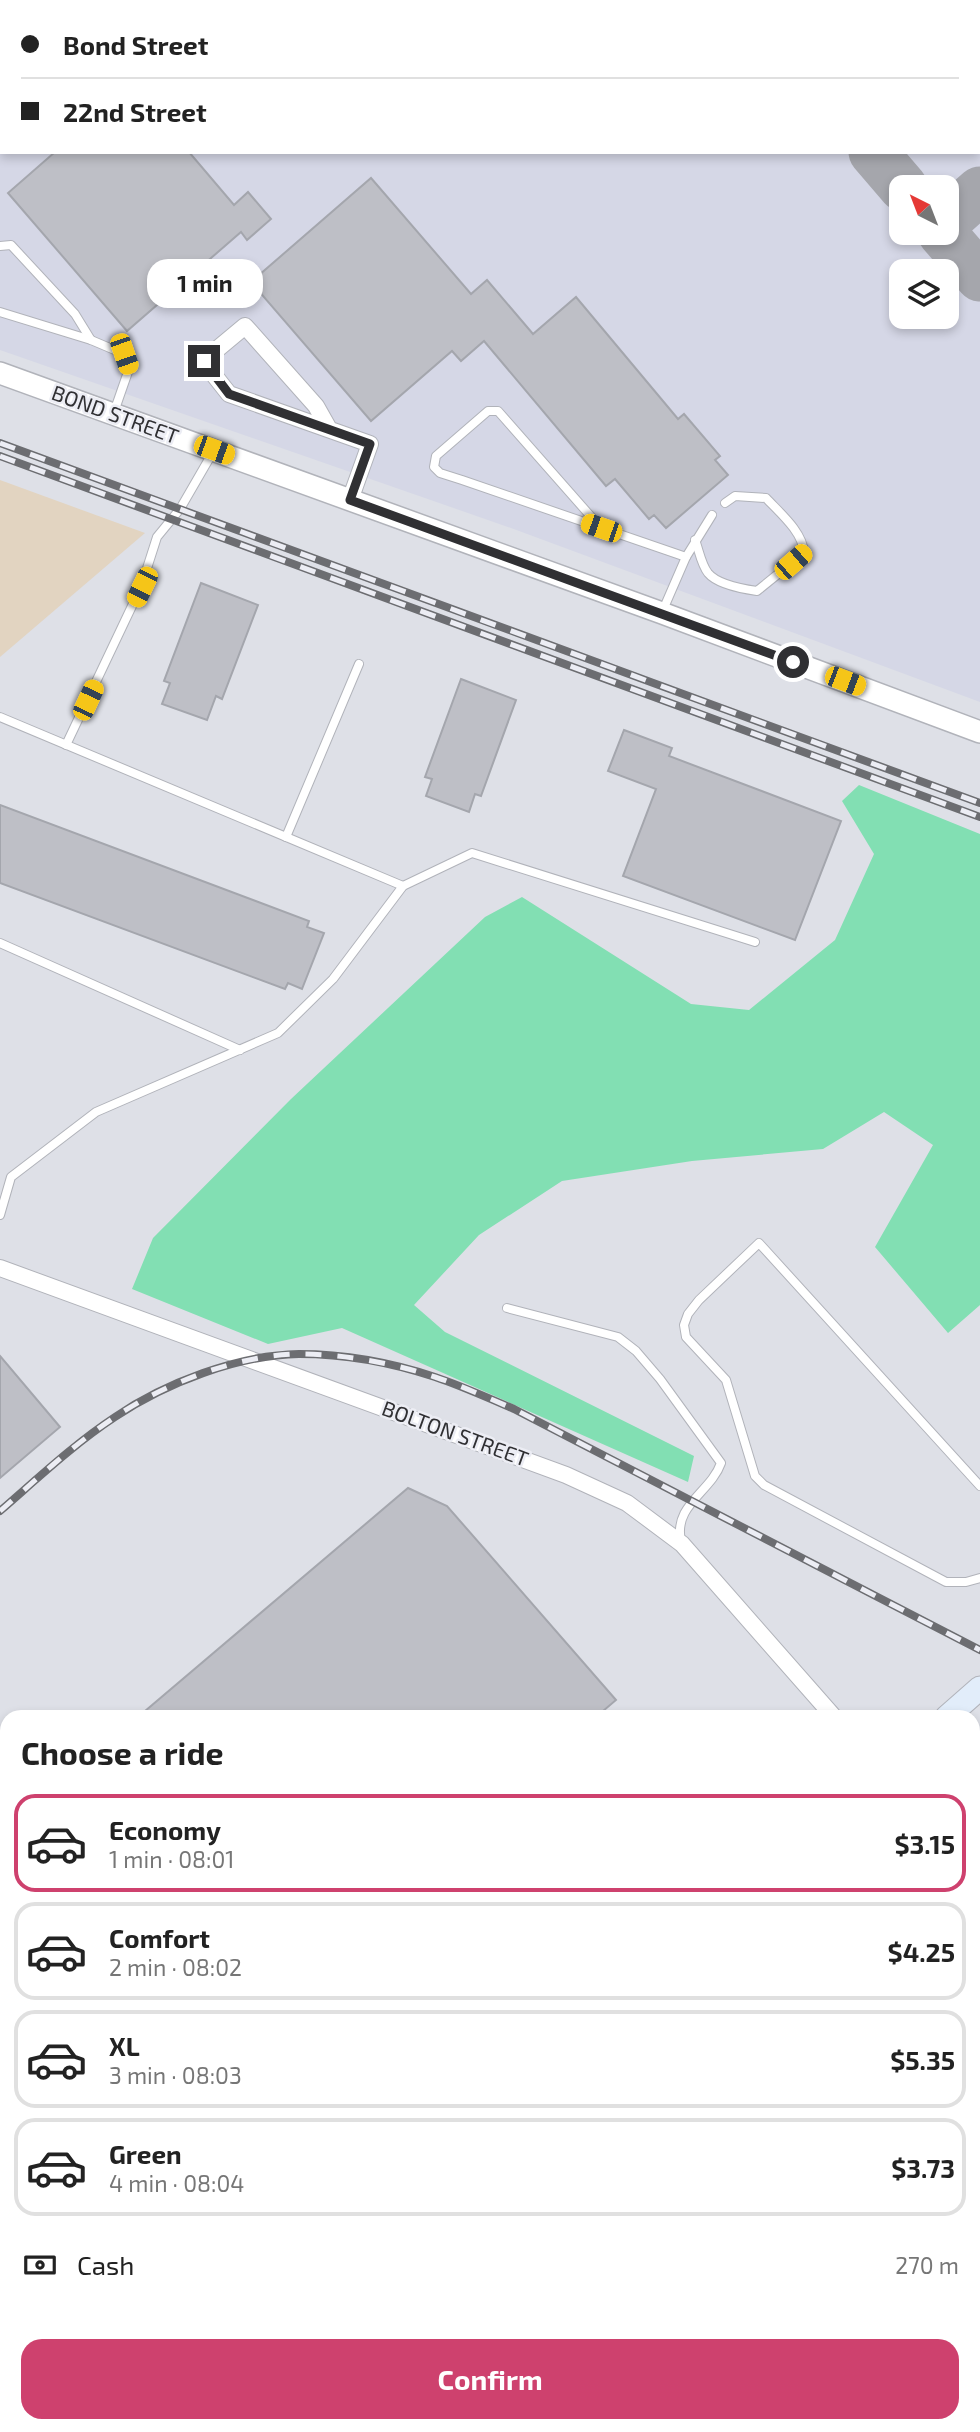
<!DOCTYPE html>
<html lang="en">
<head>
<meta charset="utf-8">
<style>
  body { margin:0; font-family:"Exo 2",sans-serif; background:#f2f2f2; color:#222; height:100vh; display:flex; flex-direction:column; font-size:26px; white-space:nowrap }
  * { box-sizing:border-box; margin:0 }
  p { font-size:23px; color:#767676 }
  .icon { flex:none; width:38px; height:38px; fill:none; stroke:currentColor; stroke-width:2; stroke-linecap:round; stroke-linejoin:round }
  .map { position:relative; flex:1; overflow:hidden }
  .details { position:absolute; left:0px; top:1710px; width:980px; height:723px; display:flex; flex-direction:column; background:#fff; border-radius:21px 21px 0 0; box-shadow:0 4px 10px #0003 }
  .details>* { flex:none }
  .guide { position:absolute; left:0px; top:0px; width:980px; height:154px; box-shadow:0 4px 10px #0003; display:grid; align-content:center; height:154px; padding:0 21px; background:#fff }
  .needle { width:46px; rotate:318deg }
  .tools { position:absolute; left:889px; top:175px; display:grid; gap:14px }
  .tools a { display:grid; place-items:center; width:70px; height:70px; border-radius:14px; background:#fff; box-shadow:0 4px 10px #0003; font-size:35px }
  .end { position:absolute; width:32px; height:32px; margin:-16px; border:9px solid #303033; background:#fff; box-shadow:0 0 0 4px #fff }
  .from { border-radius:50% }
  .bubble { position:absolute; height:49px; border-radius:21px; background:#fff; box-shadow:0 4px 10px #0003; font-size:23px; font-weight:700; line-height:49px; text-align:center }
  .car { position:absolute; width:21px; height:42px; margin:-21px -10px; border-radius:9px; box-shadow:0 0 5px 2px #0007; background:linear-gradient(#f5c518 24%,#345 0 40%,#f5c518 0 76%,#345 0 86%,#f5c518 0) }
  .guide b { display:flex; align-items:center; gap:24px; height:66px; font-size:26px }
  .guide b+b { border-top:2px solid #e0e0e0 }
  .guide i { width:18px; height:18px; background:#222 }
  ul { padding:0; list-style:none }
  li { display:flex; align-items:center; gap:21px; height:98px; margin:0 14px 10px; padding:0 7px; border:4px solid #e0e0e0; border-radius:21px }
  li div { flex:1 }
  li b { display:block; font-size:26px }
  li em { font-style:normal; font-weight:700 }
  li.active { border-color:#ce416e }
  li>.icon { width:63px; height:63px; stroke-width:1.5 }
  h2 { padding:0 21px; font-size:32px; line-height:84px }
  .pay { display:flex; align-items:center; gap:18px; height:77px; padding:0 21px; font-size:26px }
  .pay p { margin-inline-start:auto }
  .cta { display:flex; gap:14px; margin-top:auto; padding:14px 21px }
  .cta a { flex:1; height:80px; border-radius:21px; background:#ce416e; color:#fff; font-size:28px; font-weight:700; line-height:80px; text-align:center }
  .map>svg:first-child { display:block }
</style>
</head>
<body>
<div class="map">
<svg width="980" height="2432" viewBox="0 0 980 2432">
  <rect width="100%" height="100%" fill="#dee0e7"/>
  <path fill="#d5d7e6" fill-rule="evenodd" d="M0 0H980V702L511 528 0 350ZM2 2H978V152H2ZM901 187H947V233H901ZM901 271H947V317H901Z"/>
  <path fill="#e2d4c1" d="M0 480 145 533 0 657Z"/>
  <g fill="#82dfb3">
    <path d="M792 0H980V123L978 124V2Z"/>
    <path d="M859 785 980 834V1305L948 1333 875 1247 933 1145 884 1112 823 1149 692 1161 562 1181 479 1235 414 1305 445 1332 694 1456 688 1482 342 1328 268 1344 132 1289 153 1238 291 1099 485 917 522 897 691 1004 749 1010 835 940 874 854 842 801Z"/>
  </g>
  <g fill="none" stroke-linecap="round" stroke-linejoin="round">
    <g stroke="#a5a6ac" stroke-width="49">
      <path d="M743 0 744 2"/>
      <path d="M873 152 903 187"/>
      <path d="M947 220 980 191"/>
      <path d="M942 233 980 277"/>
    </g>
  </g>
  <g fill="#bebfc6" stroke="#a4a6ad" stroke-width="2">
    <path d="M55 152H189L234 205 248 192 271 219 247 240 241 232 127 331 8 193Z"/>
    <path d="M371 178 471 294 487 280 533 334 576 297 678 419 684 414 720 456 715 460 728 475 666 528 654 515 649 519 615 479 606 486 484 341 461 361 452 351 371 421 251 282Z"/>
    <path d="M201 583 258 605 222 699 216 696 207 720 162 704 170 683 164 681Z"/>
    <path d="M461 679 516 700 481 796 475 794 469 812 426 796 432 779 425 777Z"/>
    <path d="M624 730 672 748 669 756 841 821 795 940 623 876 656 789 608 771Z"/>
    <path d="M0 805 309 921 307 927 324 933 302 989 288 983 285 989 0 883Z"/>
    <path d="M0 1356 60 1427 0 1478Z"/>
    <path d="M408 1488 447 1506 616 1700 596 1717H138Z"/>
  </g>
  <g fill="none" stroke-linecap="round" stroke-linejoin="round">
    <g stroke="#b1b3ba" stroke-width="10">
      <g id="service">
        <path d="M0 246 11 245 75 314 91 340"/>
        <path d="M0 312 91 340 124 354 129 369 114 412"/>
        <path d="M601 528 498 411H488L436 456 434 467 440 473 462 480 686 557 663 610"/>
        <path d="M695 540C699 550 701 564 708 573 717 584 743 589 757 591L804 553C803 532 780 513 766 498L735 496 725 503"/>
        <path d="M686 557 712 515"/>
        <path d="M0 717 403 886 333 979 278 1033 96 1112 11 1177 0 1215"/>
        <path d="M66 745 141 587 157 537 180 509 213 452"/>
        <path d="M286 837 359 664"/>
        <path d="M403 886 472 853 755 942"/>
        <path d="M0 943 240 1050"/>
        <path d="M507 1308 618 1337 636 1351 660 1379 721 1463C711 1492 673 1505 681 1541"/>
        <path d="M980 1486 759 1243 699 1300 688 1314 684 1325 686 1337 726 1380 755 1476 764 1485 946 1582H966L980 1578"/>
        <path d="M973 2009 980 2017"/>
        <path d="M973 2135 980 2144"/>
        <path d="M0 2418 7 2412"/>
        <path d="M531 2426 536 2432"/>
        <path d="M284 2432 292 2426"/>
      </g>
    </g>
    <g stroke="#b1b3ba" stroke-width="18">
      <g id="minor">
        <path d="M329 429 316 406 245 326 203 361 229 394 370 444 350 500"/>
        <path d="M0 1268 566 1475 627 1503 682 1544 834 1717"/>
        <path d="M259 2426 264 2432"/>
      </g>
    </g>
    <g stroke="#b1b3ba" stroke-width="24">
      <path id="tertiary" d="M0 373 662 613 980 732"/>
    </g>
    <g stroke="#b1b3ba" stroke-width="25">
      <g id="secondary">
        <path d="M947 1717 980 1688"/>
        <path d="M103 2432 111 2426"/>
      </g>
    </g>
    <use href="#service" stroke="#fff" stroke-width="8"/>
    <use href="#minor" stroke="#fff" stroke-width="16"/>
    <use href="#tertiary" stroke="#fff" stroke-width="21"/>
    <use href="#secondary" stroke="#e2edfa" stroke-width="23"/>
    <g stroke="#6c6d71" stroke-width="8">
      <g id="rail">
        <path d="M0 443 980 803"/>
        <path d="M0 456 980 817"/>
        <path d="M0 1511C37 1479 74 1444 115 1417 165 1383 238 1355 299 1354 344 1354 393 1363 435 1377 462 1386 488 1398 514 1409L980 1650"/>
      </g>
    </g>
    <use href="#rail" stroke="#ecedf4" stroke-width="5" stroke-dasharray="16" stroke-linecap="butt"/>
  </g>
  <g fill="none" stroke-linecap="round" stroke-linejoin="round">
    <path stroke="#303033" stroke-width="9" d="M204 361 229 394 370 444 350 500 793 662"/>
  </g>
  <g text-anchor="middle" stroke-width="5" stroke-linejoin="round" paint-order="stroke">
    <g font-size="21" fill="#303033" stroke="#ecedf4">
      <text transform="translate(115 415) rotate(20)" y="7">BOND STREET</text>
      <text transform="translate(455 1434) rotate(20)" y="7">BOLTON STREET</text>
    </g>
  </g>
</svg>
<div class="tools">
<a><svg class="needle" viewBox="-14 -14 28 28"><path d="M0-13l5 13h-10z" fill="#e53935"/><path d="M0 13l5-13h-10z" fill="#767676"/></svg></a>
<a><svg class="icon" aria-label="layers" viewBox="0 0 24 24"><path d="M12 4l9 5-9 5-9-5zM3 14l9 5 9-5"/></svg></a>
</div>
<i class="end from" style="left:793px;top:662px"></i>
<i class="end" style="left:204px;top:361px"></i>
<div class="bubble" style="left:147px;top:259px;width:116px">1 min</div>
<i class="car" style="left:124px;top:354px;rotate:161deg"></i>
<i class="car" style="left:214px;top:450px;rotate:110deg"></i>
<i class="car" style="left:601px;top:528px;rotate:289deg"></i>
<i class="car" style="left:793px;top:562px;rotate:49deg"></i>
<i class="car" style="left:142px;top:587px;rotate:206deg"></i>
<i class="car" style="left:845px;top:681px;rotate:111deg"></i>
<i class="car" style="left:88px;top:700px;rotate:25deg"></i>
<div class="guide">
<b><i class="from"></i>Bond Street</b>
<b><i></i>22nd Street</b>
</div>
<section class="details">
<h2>Choose a ride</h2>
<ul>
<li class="active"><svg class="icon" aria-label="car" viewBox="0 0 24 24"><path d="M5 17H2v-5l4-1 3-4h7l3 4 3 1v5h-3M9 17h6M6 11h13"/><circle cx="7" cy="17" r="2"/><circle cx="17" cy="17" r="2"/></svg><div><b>Economy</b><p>1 min · 08:01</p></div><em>$3.15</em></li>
<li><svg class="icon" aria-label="car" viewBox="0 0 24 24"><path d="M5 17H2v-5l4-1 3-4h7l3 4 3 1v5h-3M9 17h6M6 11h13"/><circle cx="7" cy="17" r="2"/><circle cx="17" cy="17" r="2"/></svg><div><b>Comfort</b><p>2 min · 08:02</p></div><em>$4.25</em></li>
<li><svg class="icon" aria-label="car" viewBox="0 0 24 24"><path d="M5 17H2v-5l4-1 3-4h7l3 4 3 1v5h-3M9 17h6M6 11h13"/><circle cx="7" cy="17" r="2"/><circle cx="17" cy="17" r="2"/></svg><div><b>XL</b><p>3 min · 08:03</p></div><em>$5.35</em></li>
<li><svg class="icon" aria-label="car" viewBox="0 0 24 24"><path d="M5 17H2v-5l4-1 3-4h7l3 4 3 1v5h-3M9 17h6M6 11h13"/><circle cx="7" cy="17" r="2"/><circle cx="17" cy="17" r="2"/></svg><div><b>Green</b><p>4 min · 08:04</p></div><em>$3.73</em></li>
</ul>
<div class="pay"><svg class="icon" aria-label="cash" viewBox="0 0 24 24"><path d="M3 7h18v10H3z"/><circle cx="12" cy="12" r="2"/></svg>Cash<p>270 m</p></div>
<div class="cta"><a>Confirm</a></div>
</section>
</div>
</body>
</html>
